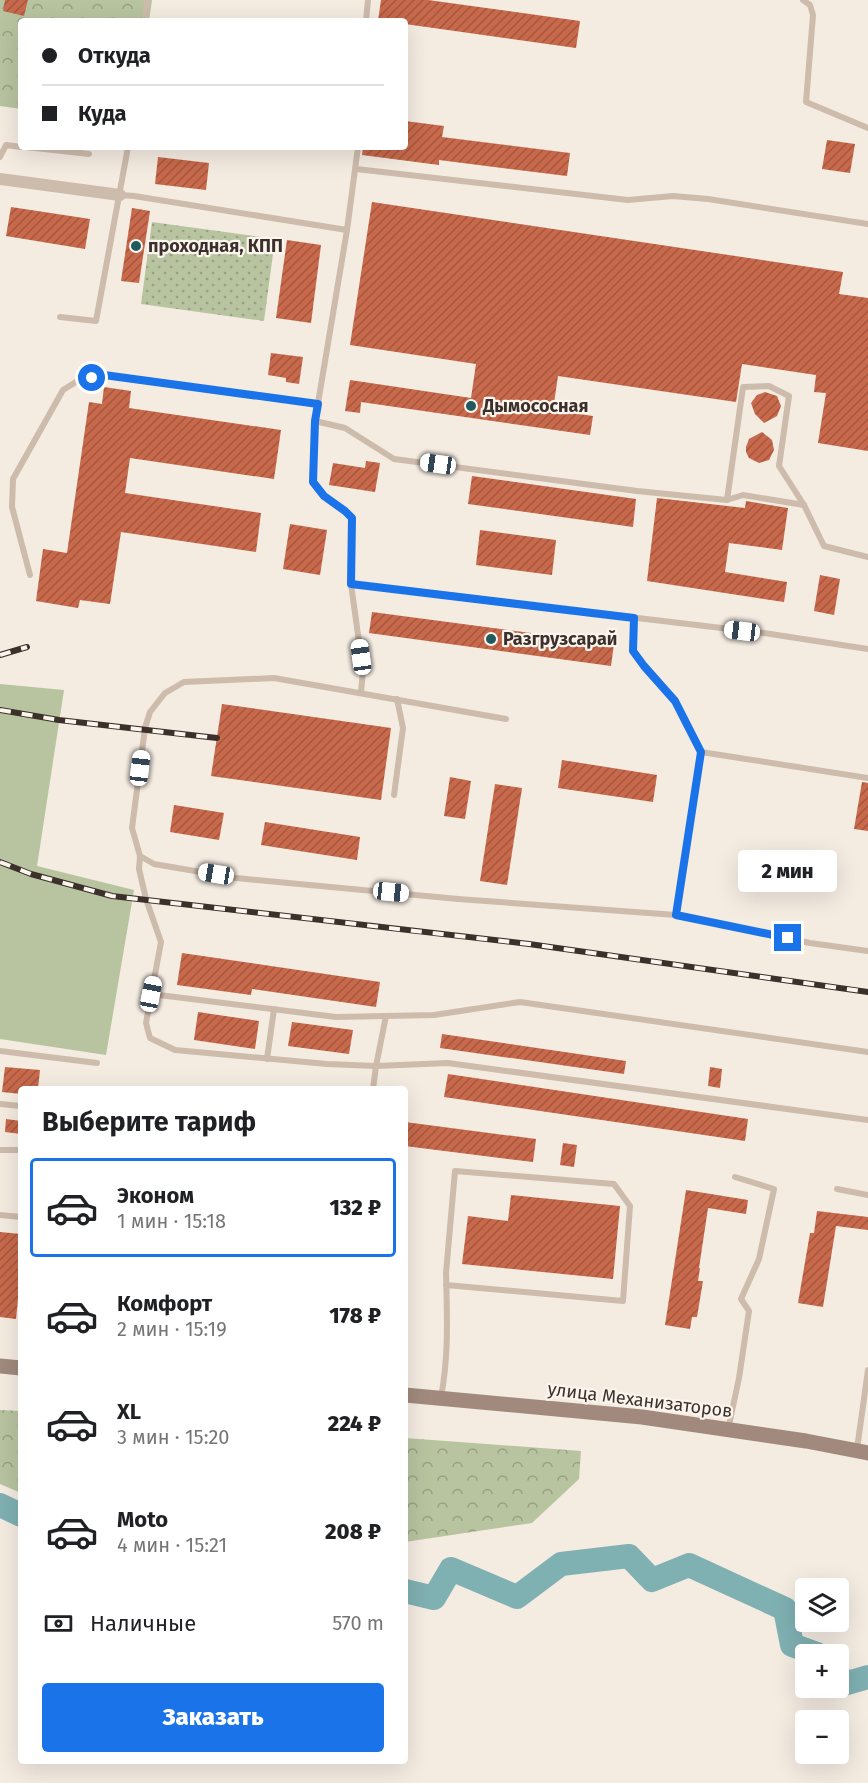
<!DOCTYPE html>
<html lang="ru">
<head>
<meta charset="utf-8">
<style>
  body { margin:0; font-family:"Fira Sans",sans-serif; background:#f2f2f2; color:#202124; height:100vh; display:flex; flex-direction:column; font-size:22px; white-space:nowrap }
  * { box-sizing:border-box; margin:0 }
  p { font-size:20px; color:#757577 }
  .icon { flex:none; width:33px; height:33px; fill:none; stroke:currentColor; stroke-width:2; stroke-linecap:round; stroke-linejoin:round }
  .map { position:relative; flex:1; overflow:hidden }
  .drawer { position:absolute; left:18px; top:1086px; width:390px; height:678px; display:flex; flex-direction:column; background:#fff; border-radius:6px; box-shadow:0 6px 24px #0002 }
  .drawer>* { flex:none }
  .top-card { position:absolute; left:18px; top:18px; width:390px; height:132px; border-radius:6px; box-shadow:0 6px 24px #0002; display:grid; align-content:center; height:132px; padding:0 24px; background:#fff }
  .controls { position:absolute; left:795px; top:1578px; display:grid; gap:12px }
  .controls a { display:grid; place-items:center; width:54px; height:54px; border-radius:6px; background:#fff; box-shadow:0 6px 24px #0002; font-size:30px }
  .end { position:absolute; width:27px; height:27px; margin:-14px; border:8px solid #1a73e8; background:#fff; box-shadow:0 0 0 3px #fff }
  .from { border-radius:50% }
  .bubble { position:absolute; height:42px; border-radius:6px; background:#fff; box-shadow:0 6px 24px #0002; font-size:20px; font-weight:800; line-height:42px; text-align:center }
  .car { position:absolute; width:18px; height:36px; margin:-18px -9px; border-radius:8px; box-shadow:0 0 4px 2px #0007; background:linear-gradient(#fff 24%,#345 0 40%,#fff 0 76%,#345 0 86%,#fff 0) }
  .top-card b { display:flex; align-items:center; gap:21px; height:57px; font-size:22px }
  .top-card b+b { border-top:2px solid #e0e0e0 }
  .top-card i { width:15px; height:15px; background:#202124 }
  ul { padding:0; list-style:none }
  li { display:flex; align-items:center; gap:18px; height:99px; margin:0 12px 9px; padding:0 12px; border:3px solid transparent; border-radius:6px }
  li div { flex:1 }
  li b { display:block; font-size:22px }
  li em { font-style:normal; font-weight:800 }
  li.selected { border-color:#1a73e8 }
  li>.icon { width:54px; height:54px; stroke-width:1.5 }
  h2 { padding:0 24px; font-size:27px; line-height:72px }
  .pay { display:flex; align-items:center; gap:15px; height:66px; padding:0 24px; font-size:22px }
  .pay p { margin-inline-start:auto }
  .button { display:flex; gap:12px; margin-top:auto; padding:12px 24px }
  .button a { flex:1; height:69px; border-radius:6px; background:#1a73e8; color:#fff; font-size:24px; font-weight:800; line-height:69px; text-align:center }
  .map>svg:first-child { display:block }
</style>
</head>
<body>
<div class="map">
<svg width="868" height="1783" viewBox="0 0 868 1783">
  <defs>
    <pattern id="forest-crowns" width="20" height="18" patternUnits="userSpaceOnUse" patternTransform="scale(1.5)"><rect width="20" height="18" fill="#b8c4a0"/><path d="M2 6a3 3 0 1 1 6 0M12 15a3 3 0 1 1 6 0" fill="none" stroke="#97a083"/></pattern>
    <pattern id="park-dots" width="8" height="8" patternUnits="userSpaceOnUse" patternTransform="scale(1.5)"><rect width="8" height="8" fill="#b8c4a0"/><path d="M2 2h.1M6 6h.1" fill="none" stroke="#97a083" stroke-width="1.8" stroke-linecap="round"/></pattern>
    <pattern id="building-hatch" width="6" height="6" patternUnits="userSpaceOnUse" patternTransform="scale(1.5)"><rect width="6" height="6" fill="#c8694b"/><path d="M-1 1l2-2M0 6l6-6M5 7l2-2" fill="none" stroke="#a4573f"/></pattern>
  </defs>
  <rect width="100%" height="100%" fill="#f4ebe1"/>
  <path fill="#b8c4a0" d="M0 684 64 690 37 866 134 890 106 1055 0 1039Z"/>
  <g fill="url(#forest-crowns)">
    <path d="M0 0H152L149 21H21V109L0 106Z"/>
    <path d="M0 1410 21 1411V1493L0 1484Z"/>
    <path d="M405 1438 581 1451 579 1479 532 1523 405 1542Z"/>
  </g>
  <path fill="url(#park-dots)" d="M152 222 275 239 264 321 141 304Z"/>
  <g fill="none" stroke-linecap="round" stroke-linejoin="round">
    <g stroke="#7fb0b2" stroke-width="24">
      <path d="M0 1505 21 1515"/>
      <path d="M405 1591 434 1598 451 1569 517 1597 561 1564 629 1556 652 1580 689 1565 785 1609 792 1645 817 1654"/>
      <path d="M838 1674 844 1684 868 1677"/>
    </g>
  </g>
  <g fill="url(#building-hatch)">
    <path d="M5 0H28L24 16 3 11Z"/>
    <path d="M381 0H428L580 21 576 48 405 24V21H378Z"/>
    <path d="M405 121 444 126 442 137 570 153 567 176 439 160V165L362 155 363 147H405Z"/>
    <path d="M827 140 855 144 850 173 822 169Z"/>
    <path d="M158 157 209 163 206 190 155 184Z"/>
    <path d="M372 202 843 272 839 294 868 298V451L818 443 826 393 814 392 816 375 742 364 736 402 558 376 553 410 593 416 590 435 361 402 360 413 345 411 350 380 471 398 476 364 350 345Z"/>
    <path d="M11 207 90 219 85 249 6 236Z"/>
    <path d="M132 208 150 211 139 283 121 281Z"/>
    <path d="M287 240 321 245 311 323 276 318Z"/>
    <path d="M271 353 303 357 299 384 286 382V378L268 375Z"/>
    <path d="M104 387 131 391 129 408 281 430 274 479 130 458 125 493 261 513 256 552 121 532 110 604 80 600 78 608 36 601 43 549 67 553 89 402 102 404Z"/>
    <path d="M765 392 777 396 781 406 777 416 764 423 755 414 751 403 757 395Z"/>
    <path d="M762 432 772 440 774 450 769 460 759 463 749 458 746 452V447L749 439Z"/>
    <path d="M366 461 380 463 375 492 329 485 333 463 365 468Z"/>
    <path d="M472 476 636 499 633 527 468 504Z"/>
    <path d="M657 498 745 508 746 501 788 508 782 550 729 543 725 572 787 582 784 602 647 581Z"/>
    <path d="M290 524 327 530 320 575 283 569Z"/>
    <path d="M480 530 556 540 552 575 476 565Z"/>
    <path d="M820 575 840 579 834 615 814 611Z"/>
    <path d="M372 612 614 644 611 666 369 633Z"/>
    <path d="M222 704 391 728 381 800 211 776Z"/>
    <path d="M562 760 657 775 653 802 558 788Z"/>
    <path d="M450 777 471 781 465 819 444 816Z"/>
    <path d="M862 782 868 783V831L854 829Z"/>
    <path d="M495 784 522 788 507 885 480 881Z"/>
    <path d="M174 805 224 813 219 840 170 832Z"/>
    <path d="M265 822 360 837 357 860 261 845Z"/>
    <path d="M182 953 380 982 376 1007 252 989 251 995 177 985Z"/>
    <path d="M198 1012 259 1021 255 1049 194 1040Z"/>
    <path d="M292 1022 353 1030 349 1054 288 1046Z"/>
    <path d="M442 1034 626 1061 624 1074 440 1048Z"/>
    <path d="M5 1067 40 1070 38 1089H21V1094L2 1092Z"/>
    <path d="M710 1067 722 1069 720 1088 708 1086Z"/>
    <path d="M448 1074 748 1119 745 1141 444 1097Z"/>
    <path d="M6 1119 21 1121V1134L5 1132Z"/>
    <path d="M405 1122 536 1139 533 1162 405 1146Z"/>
    <path d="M563 1143 577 1145 574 1167 560 1165Z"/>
    <path d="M686 1190 748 1200 746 1214 708 1208 699 1268H700L698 1281H703L697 1317H692L690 1329 665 1325Z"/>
    <path d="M511 1195 620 1206 613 1279 462 1264 468 1216 508 1221Z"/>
    <path d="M817 1211 868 1217V1230L836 1226 823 1307 798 1303 810 1233H814Z"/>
    <path d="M0 1232 21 1234V1269L16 1319 0 1317Z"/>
  </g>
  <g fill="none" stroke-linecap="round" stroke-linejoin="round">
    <g stroke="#cdbbac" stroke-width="6">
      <path d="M803 0 810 5 813 15 806 102 868 128"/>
      <path d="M145 21 147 0"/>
      <path d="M366 21 368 0"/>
      <path d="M26 147 89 154"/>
      <path d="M0 157 6 145 21 147"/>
      <path d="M356 169 628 200 673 196 708 199 868 224"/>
      <path d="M120 195 134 196 347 230 358 147"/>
      <path d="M347 230 315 421 313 482 324 496 345 511 352 518 351 584 363 671 361 692"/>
      <path d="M60 317 96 321 128 147"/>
      <path d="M315 421 345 428 394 459 637 491 727 500 743 495 804 505"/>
      <path d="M727 500 743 387 769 386 789 396 779 466 804 505 824 546 868 557"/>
      <path d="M30 575 12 507 13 479 63 390 79 380 104 375 318 404"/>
      <path d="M351 584 764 633 868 649"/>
      <path d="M634 618 633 651 644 666 675 701 701 752"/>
      <path d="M506 719 274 678 184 682 165 693 150 712 145 728 132 828 140 856 139 869 146 899 161 942 146 1023 150 1038 175 1050 327 1064 376 1066 448 1063 868 1120"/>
      <path d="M394 795 403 728 397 699"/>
      <path d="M140 856 154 864 236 878 458 899 676 915 810 943 868 951"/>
      <path d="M676 915 701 752 868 778"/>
      <path d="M151 994 336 1017 434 1015 520 1002 868 1052"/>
      <path d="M0 1051 97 1063"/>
      <path d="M267 1059 274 1009"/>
      <path d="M373 1089 376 1066 386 1016"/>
      <path d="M0 1104 21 1106"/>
      <path d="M0 1150H21"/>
      <path d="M837 1189 868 1195"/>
      <path d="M0 1215 21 1217"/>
      <path d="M441 1397C449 1356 447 1314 446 1273L455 1171 614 1184 630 1206 623 1301 446 1285"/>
      <path d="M728 1430 739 1378 749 1311 741 1299 759 1259 774 1189 735 1177"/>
      <path d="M857 1449 868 1370"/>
    </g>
    <path stroke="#cdbbac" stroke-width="12" d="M0 179 120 195"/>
    <g stroke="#a18a7d" stroke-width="15">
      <path d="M0 1366 21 1368"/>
      <path d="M405 1395 642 1417 806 1441 868 1453"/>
    </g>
    <g stroke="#3b302b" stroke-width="6">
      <g id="rail">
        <path d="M0 655 27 647"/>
        <path d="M0 710 59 720 217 738"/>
        <path d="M0 862 31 874 112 896 529 944 868 992"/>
      </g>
    </g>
    <use href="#rail" stroke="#fbf5ee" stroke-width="4" stroke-dasharray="11" stroke-linecap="butt"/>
  </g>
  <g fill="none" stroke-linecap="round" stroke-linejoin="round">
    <path stroke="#1a73e8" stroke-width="8" d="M92 378 104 375 318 404 315 421 313 482 324 496 345 511 352 518 351 584 634 618 633 651 644 666 675 701 701 752 676 915 788 938"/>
  </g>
  <g fill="#1f5a5e" stroke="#fbf5ee" stroke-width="2">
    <circle cx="136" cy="246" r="6"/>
    <circle cx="471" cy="406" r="6"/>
    <circle cx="491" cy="639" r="6"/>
  </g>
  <g text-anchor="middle" stroke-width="4.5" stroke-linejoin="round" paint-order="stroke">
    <g font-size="18" font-weight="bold" fill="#3b302b" stroke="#fbf5ee" text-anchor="start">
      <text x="148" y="252">проходная, КПП</text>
      <text x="483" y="412">Дымососная</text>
      <text x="503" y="645">Разгрузсарай</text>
    </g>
    <g font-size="18" fill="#3b302b" stroke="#fbf5ee">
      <text transform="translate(640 1400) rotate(7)" y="6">улица Механизаторов</text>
    </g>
  </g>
</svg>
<div class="controls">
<a><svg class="icon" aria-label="layers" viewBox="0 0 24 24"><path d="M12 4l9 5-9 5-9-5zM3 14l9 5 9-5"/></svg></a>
<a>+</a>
<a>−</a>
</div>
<i class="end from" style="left:92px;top:378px"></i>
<i class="end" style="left:788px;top:938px"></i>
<div class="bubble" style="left:738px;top:850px;width:99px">2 мин</div>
<i class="car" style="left:438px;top:464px;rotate:278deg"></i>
<i class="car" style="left:742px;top:631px;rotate:277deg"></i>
<i class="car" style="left:361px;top:657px;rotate:352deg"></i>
<i class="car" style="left:140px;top:768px;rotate:7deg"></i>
<i class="car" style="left:216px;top:874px;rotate:279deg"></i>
<i class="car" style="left:391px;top:892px;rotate:96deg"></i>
<i class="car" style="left:151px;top:994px;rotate:11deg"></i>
<div class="top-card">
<b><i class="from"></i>Откуда</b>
<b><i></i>Куда</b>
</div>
<section class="drawer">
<h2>Выберите тариф</h2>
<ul>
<li class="selected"><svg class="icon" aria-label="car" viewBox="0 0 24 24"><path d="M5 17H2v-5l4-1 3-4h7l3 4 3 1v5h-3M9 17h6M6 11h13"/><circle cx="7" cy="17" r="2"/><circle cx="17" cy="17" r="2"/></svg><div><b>Эконом</b><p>1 мин · 15:18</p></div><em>132 ₽</em></li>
<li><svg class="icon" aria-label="car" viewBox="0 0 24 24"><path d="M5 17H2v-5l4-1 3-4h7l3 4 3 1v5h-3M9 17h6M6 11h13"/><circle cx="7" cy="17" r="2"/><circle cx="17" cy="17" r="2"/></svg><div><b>Комфорт</b><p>2 мин · 15:19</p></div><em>178 ₽</em></li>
<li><svg class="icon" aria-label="car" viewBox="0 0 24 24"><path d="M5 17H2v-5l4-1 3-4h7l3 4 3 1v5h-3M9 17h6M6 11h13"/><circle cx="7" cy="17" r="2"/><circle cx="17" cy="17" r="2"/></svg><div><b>XL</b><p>3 мин · 15:20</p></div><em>224 ₽</em></li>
<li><svg class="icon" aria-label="car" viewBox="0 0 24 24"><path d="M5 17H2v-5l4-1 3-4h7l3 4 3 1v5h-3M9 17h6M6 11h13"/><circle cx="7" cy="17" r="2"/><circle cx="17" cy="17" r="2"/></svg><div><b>Moto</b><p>4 мин · 15:21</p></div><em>208 ₽</em></li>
</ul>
<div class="pay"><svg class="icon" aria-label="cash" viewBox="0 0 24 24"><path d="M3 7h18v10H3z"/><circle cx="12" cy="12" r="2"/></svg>Наличные<p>570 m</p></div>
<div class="button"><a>Заказать</a></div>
</section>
</div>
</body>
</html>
